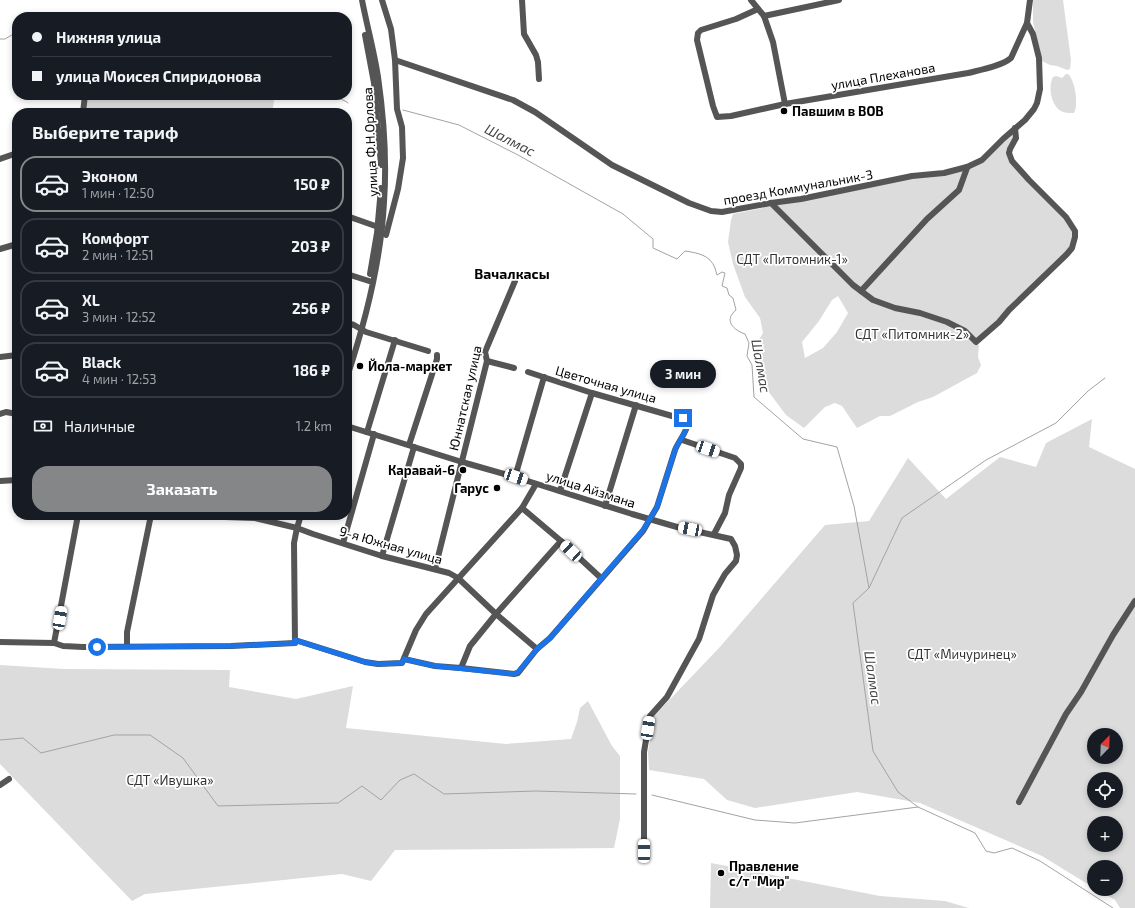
<!DOCTYPE html>
<html lang="ru">
<head>
<meta charset="utf-8">
<style>
  body { margin:0; font-family:"Exo 2",sans-serif; background:#242831; color:#f1f3f6; height:100vh; display:flex; flex-direction:column; font-size:15px; white-space:nowrap }
  * { box-sizing:border-box; margin:0 }
  p { font-size:13px; color:#9ea1a6 }
  .icon { flex:none; width:22px; height:22px; fill:none; stroke:currentColor; stroke-width:2; stroke-linecap:round; stroke-linejoin:round }
  .map { position:relative; flex:1; overflow:hidden }
  .drawer { position:absolute; left:12px; top:108px; width:340px; height:412px; display:flex; flex-direction:column; background:#171b24; border-radius:16px; box-shadow:0 2px 6px #0003 }
  .drawer>* { flex:none }
  .banner { position:absolute; left:12px; top:12px; width:340px; height:88px; border-radius:16px; box-shadow:0 2px 6px #0003; display:grid; align-content:center; height:88px; padding:0 20px; background:#171b24 }
  .needle { width:26px; rotate:23deg }
  .buttons { position:absolute; left:1087px; top:728px; display:grid; gap:8px }
  .buttons a { display:grid; place-items:center; width:36px; height:36px; border-radius:50%; background:#171b24; box-shadow:0 2px 6px #0003; font-size:20px }
  .end { position:absolute; width:18px; height:18px; margin:-9px; border:5px solid #1a73e8; background:#fff; box-shadow:0 0 0 2px #fff }
  .from { border-radius:50% }
  .bubble { position:absolute; height:28px; border-radius:14px; background:#171b24; box-shadow:0 2px 6px #0003; font-size:13px; font-weight:700; line-height:28px; text-align:center }
  .car { position:absolute; width:12px; height:24px; margin:-12px -6px; border-radius:5px; box-shadow:0 0 3px 1px #0007; background:linear-gradient(#fff 24%,#345 0 40%,#fff 0 76%,#345 0 86%,#fff 0) }
  .banner b { display:flex; align-items:center; gap:14px; height:38px; font-size:15px }
  .banner b+b { border-top:1px solid #363941 }
  .banner i { width:10px; height:10px; background:#f1f3f6 }
  ul { padding:0; list-style:none }
  li { display:flex; align-items:center; gap:12px; height:56px; margin:0 8px 6px; padding:0 12px; border:2px solid #363941; border-radius:16px }
  li div { flex:1 }
  li b { display:block; font-size:15px }
  li em { font-style:normal; font-weight:700 }
  li.on { border-color:#858687 }
  li>.icon { width:36px; height:36px; stroke-width:1.5 }
  h2 { padding:0 20px; font-size:18px; line-height:48px }
  .pay { display:flex; align-items:center; gap:10px; height:44px; padding:0 20px; font-size:15px }
  .pay p { margin-inline-start:auto }
  .action { display:flex; gap:8px; margin-top:auto; padding:8px 20px }
  .action a { flex:1; height:46px; border-radius:16px; background:#858687; color:#fff; font-size:16px; font-weight:700; line-height:46px; text-align:center }
  .map>svg:first-child { display:block }
</style>
</head>
<body>
<div class="map">
<svg width="1135" height="908" viewBox="0 0 1135 908">
  <rect width="100%" height="100%" fill="#fff"/>
  <g fill="#dcdcdc" fill-rule="evenodd">
    <path d="M1033 0H1063L1071 60 1070 69 1067 70 1057 66 1050 65 1042 61 1033 22Z"/>
    <path d="M1066 74H1068C1075 80 1079 105 1074 113 1068 113 1062 113 1058 109 1051 102 1048 86 1053 77L1056 76 1062 78Z"/>
    <path d="M88 95H275L272 113H86Z"/>
    <path d="M1014 131 1015 138C1012 148 1006 149 1011 161L1065 218C1069 223 1075 229 1074 237 1070 261 1026 292 1009 310 998 321 988 333 975 342L979 345 978 357 981 365 977 373 933 397 918 402 890 416H880L857 428 842 406 835 403 825 407 804 428 786 415 765 387 757 367 755 346 763 333 760 318 745 297 733 264 728 242 731 220 733 214 913 177 944 174 966 168 959 190 926 219 862 289 864 291 928 220 960 190 969 167 982 161ZM838 296 848 313 837 332 823 348 805 358 802 342 819 321 832 300Z"/>
    <path d="M1092 419 1089 447 1135 469V908H1120L1115 900 1096 889H1116V867H1094V888L1042 856 920 803 857 792 755 808 727 800 704 779 649 770 648 752 654 716 719 648 825 525 869 521 908 458 946 499 1000 457 1036 467 1046 443ZM1094 735H1116V757H1094ZM1094 779H1116V801H1094ZM1094 823H1116V845H1094Z"/>
    <path d="M0 665 64 669 230 670 229 687 296 699 353 686 346 728 506 744 571 739 577 722 580 708 588 701 612 746 620 756V819L614 848 395 850 371 881 342 874 145 894 132 901 0 764Z"/>
    <path d="M711 863 880 896 945 901 969 908H710Z"/>
  </g>
  <g fill="none" stroke-linecap="round" stroke-linejoin="round">
    <g stroke="#a3a3a3" stroke-width="1">
      <path d="M0 39H5L17 32"/>
      <path d="M312 95 315 97 317 95"/>
      <path d="M321 95C332 99 339 96 348 103"/>
      <path d="M403 110 459 125 518 155 623 214 653 239V248L677 259 685 251C698 253 710 255 715 268 716 270 716 273 717 275L722 272 725 273 722 286 727 288 729 295 733 298 736 310C723 321 734 330 745 334L749 343 747 356 752 365 754 397 803 439 837 447 854 506 869 588 853 603 873 751 898 792 918 807"/>
      <path d="M869 588 902 518 986 460 1056 423 1088 391 1105 378"/>
      <path d="M0 740 23 738 41 753 114 735H150L183 758 218 806 338 803 362 786 381 800 400 780 414 774 444 794 536 791 636 794"/>
      <path d="M652 795 755 820 795 823 918 807 975 833 986 851 994 853 1012 848 1040 861 1113 908"/>
    </g>
    <g stroke="#555" stroke-width="6">
      <path d="M382 0 391 29 395 60 397 109 402 127 403 158 398 189 386 235"/>
      <path d="M522 0 524 34 536 55 538 62 539 79"/>
      <path d="M751 0 764 16 773 42 785 104"/>
      <path d="M758 9 736 19 701 30 698 33 697 40 713 106 717 117 731 116 785 104 968 73C980 70 1002 66 1011 58L1027 23"/>
      <path d="M764 16 839 0"/>
      <path d="M365 35 374 83 381 165"/>
      <path d="M395 60 513 100 535 112 612 165 689 203 711 211 722 212 771 203 801 199 912 176 944 173 967 167 982 160 1003 139 1025 120 1034 109 1037 103 1040 89 1039 58 1033 34 1027 23 1030 0"/>
      <path d="M83 113 85 95"/>
      <path d="M0 159 17 153"/>
      <path d="M771 203 853 285 873 300 895 308 920 313 947 322 965 331 976 342 999 322 1009 310 1067 254 1072 248 1075 237V231L1066 217 1029 180 1012 161 1009 153 1010 149 1016 138 1015 128"/>
      <path d="M347 216 381 228"/>
      <path d="M0 249 17 244"/>
      <path d="M347 274 369 281"/>
      <path d="M370 274 377 233 381 188"/>
      <path d="M861 291 927 219 959 190 967 168V167"/>
      <path d="M347 323 354 325 366 332 428 351"/>
      <path d="M0 357 17 355"/>
      <path d="M487 361 514 368"/>
      <path d="M347 377C366 320 381 261 384 202 387 160 384 119 378 77 374 51 367 26 362 0"/>
      <path d="M0 414 6 412 17 414"/>
      <path d="M347 426 462 462 515 477 632 514 677 527 731 539 735 546 737 555 736 561 725 574 713 595 699 639 689 657 667 697 650 716 644 752V856"/>
      <path d="M367 432 395 340"/>
      <path d="M682 440 735 458 741 464V468L729 495 725 513 714 534"/>
      <path d="M409 445 437 359V355"/>
      <path d="M515 477 544 377"/>
      <path d="M0 481 17 480"/>
      <path d="M560 491 592 393"/>
      <path d="M605 506 636 405"/>
      <path d="M522 508 561 541 601 578"/>
      <path d="M166 515 174 517H225L255 518 297 528 313 534 382 556 449 573 458 578 496 614 537 649"/>
      <path d="M343 543 374 434"/>
      <path d="M382 556 414 447"/>
      <path d="M435 569 487 361 485 352 515 281"/>
      <path d="M295 640 365 662 378 664 402 663 416 630 426 614 522 508 536 484"/>
      <path d="M0 642 54 643 63 646 83 647 231 646 295 643 294 543 297 528 301 515"/>
      <path d="M54 643 78 515"/>
      <path d="M127 646V632L151 515"/>
      <path d="M404 659 435 666 461 668 514 674 518 673 537 649 550 638 643 531 657 507 675 450C679 440 686 434 688 423L686 420 592 393 528 372"/>
      <path d="M461 668 470 646 496 614 561 541"/>
      <path d="M0 785 9 779"/>
      <path d="M1019 802 1066 714 1081 692 1113 635 1135 601"/>
    </g>
  </g>
  <g fill="none" stroke-linecap="round" stroke-linejoin="round">
    <path stroke="#1a73e8" stroke-width="5" d="M97 647 231 646 296 643 295 640 365 662 378 664 402 663 404 659 435 666 514 674 518 672 537 649 550 638 643 530 657 507 675 450C679 440 686 434 688 423L683 418"/>
  </g>
  <g fill="#000" stroke="#fff" stroke-width="1.5">
    <circle cx="784" cy="111" r="4"/>
    <circle cx="360" cy="366" r="4"/>
    <circle cx="463" cy="470" r="4"/>
    <circle cx="497" cy="488" r="4"/>
    <circle cx="721" cy="873" r="4"/>
  </g>
  <g text-anchor="middle" stroke-width="3.5" stroke-linejoin="round" paint-order="stroke">
    <g font-size="13" fill="#000" stroke="#fff">
      <text transform="translate(883 76) rotate(-10)" y="5">улица Плеханова</text>
      <text transform="translate(370 142) rotate(-93)" y="5">улица Ф.Н.Орлова</text>
      <text transform="translate(798 187) rotate(-10)" y="5">проезд Коммунальник-3</text>
      <text transform="translate(606 384) rotate(16)" y="5">Цветочная улица</text>
      <text transform="translate(465 398) rotate(-77)" y="5">Юннатская улица</text>
      <text transform="translate(591 489) rotate(18)" y="5">улица Айзмана</text>
      <text transform="translate(391 545) rotate(16)" y="5">9-я Южная улица</text>
    </g>
    <g font-size="13" font-weight="bold" fill="#000" stroke="#fff" text-anchor="start">
      <text x="792" y="116">Павшим в ВОВ</text>
      <text x="368" y="371">Йола-маркет</text>
      <text x="455" y="475" text-anchor="end">Каравай-6</text>
      <text x="489" y="493" text-anchor="end">Гарус</text>
      <text x="729" y="871">Правление<tspan x="729" dy="15">с/т "Мир"</tspan></text>
    </g>
    <g font-size="13" fill="#333" stroke="#fff">
      <text x="792" y="264">СДТ «Питомник-1»</text>
      <text x="912" y="339">СДТ «Питомник-2»</text>
      <text x="962" y="659">СДТ «Мичуринец»</text>
      <text x="170" y="785">СДТ «Ивушка»</text>
    </g>
    <g font-size="14" font-style="italic" fill="#444" stroke="#fff">
      <text transform="translate(510 140) rotate(27)" y="5">Шалмас</text>
      <text transform="translate(761 366) rotate(80)" y="5">Шалмас</text>
      <text transform="translate(873 678) rotate(82)" y="5">Шалмас</text>
    </g>
    <g font-size="14" font-weight="bold" fill="#000" stroke="#fff">
      <text x="512" y="279">Вачалкасы</text>
    </g>
  </g>
</svg>
<div class="buttons">
<a><svg class="needle" viewBox="-14 -14 28 28"><path d="M0-13l5 13h-10z" fill="#e53935"/><path d="M0 13l5-13h-10z" fill="#9ea1a6"/></svg></a>
<a><svg class="icon" aria-label="locate" viewBox="0 0 24 24"><circle cx="12" cy="12" r="6"/><path d="M12 2v4M12 18v4M2 12h4M18 12h4"/></svg></a>
<a>+</a>
<a>−</a>
</div>
<i class="end from" style="left:97px;top:647px"></i>
<i class="end" style="left:683px;top:418px"></i>
<div class="bubble" style="left:650px;top:360px;width:66px">3 мин</div>
<i class="car" style="left:708px;top:449px;rotate:109deg"></i>
<i class="car" style="left:516px;top:477px;rotate:109deg"></i>
<i class="car" style="left:690px;top:529px;rotate:281deg"></i>
<i class="car" style="left:571px;top:551px;rotate:313deg"></i>
<i class="car" style="left:60px;top:618px;rotate:10deg"></i>
<i class="car" style="left:648px;top:728px;rotate:9deg"></i>
<i class="car" style="left:644px;top:851px;rotate:0deg"></i>
<div class="banner">
<b><i class="from"></i>Нижняя улица</b>
<b><i></i>улица Моисея Спиридонова</b>
</div>
<section class="drawer">
<h2>Выберите тариф</h2>
<ul>
<li class="on"><svg class="icon" aria-label="car" viewBox="0 0 24 24"><path d="M5 17H2v-5l4-1 3-4h7l3 4 3 1v5h-3M9 17h6M6 11h13"/><circle cx="7" cy="17" r="2"/><circle cx="17" cy="17" r="2"/></svg><div><b>Эконом</b><p>1 мин · 12:50</p></div><em>150 ₽</em></li>
<li><svg class="icon" aria-label="car" viewBox="0 0 24 24"><path d="M5 17H2v-5l4-1 3-4h7l3 4 3 1v5h-3M9 17h6M6 11h13"/><circle cx="7" cy="17" r="2"/><circle cx="17" cy="17" r="2"/></svg><div><b>Комфорт</b><p>2 мин · 12:51</p></div><em>203 ₽</em></li>
<li><svg class="icon" aria-label="car" viewBox="0 0 24 24"><path d="M5 17H2v-5l4-1 3-4h7l3 4 3 1v5h-3M9 17h6M6 11h13"/><circle cx="7" cy="17" r="2"/><circle cx="17" cy="17" r="2"/></svg><div><b>XL</b><p>3 мин · 12:52</p></div><em>256 ₽</em></li>
<li><svg class="icon" aria-label="car" viewBox="0 0 24 24"><path d="M5 17H2v-5l4-1 3-4h7l3 4 3 1v5h-3M9 17h6M6 11h13"/><circle cx="7" cy="17" r="2"/><circle cx="17" cy="17" r="2"/></svg><div><b>Black</b><p>4 мин · 12:53</p></div><em>186 ₽</em></li>
</ul>
<div class="pay"><svg class="icon" aria-label="cash" viewBox="0 0 24 24"><path d="M3 7h18v10H3z"/><circle cx="12" cy="12" r="2"/></svg>Наличные<p>1.2 km</p></div>
<div class="action"><a>Заказать</a></div>
</section>
</div>
</body>
</html>
